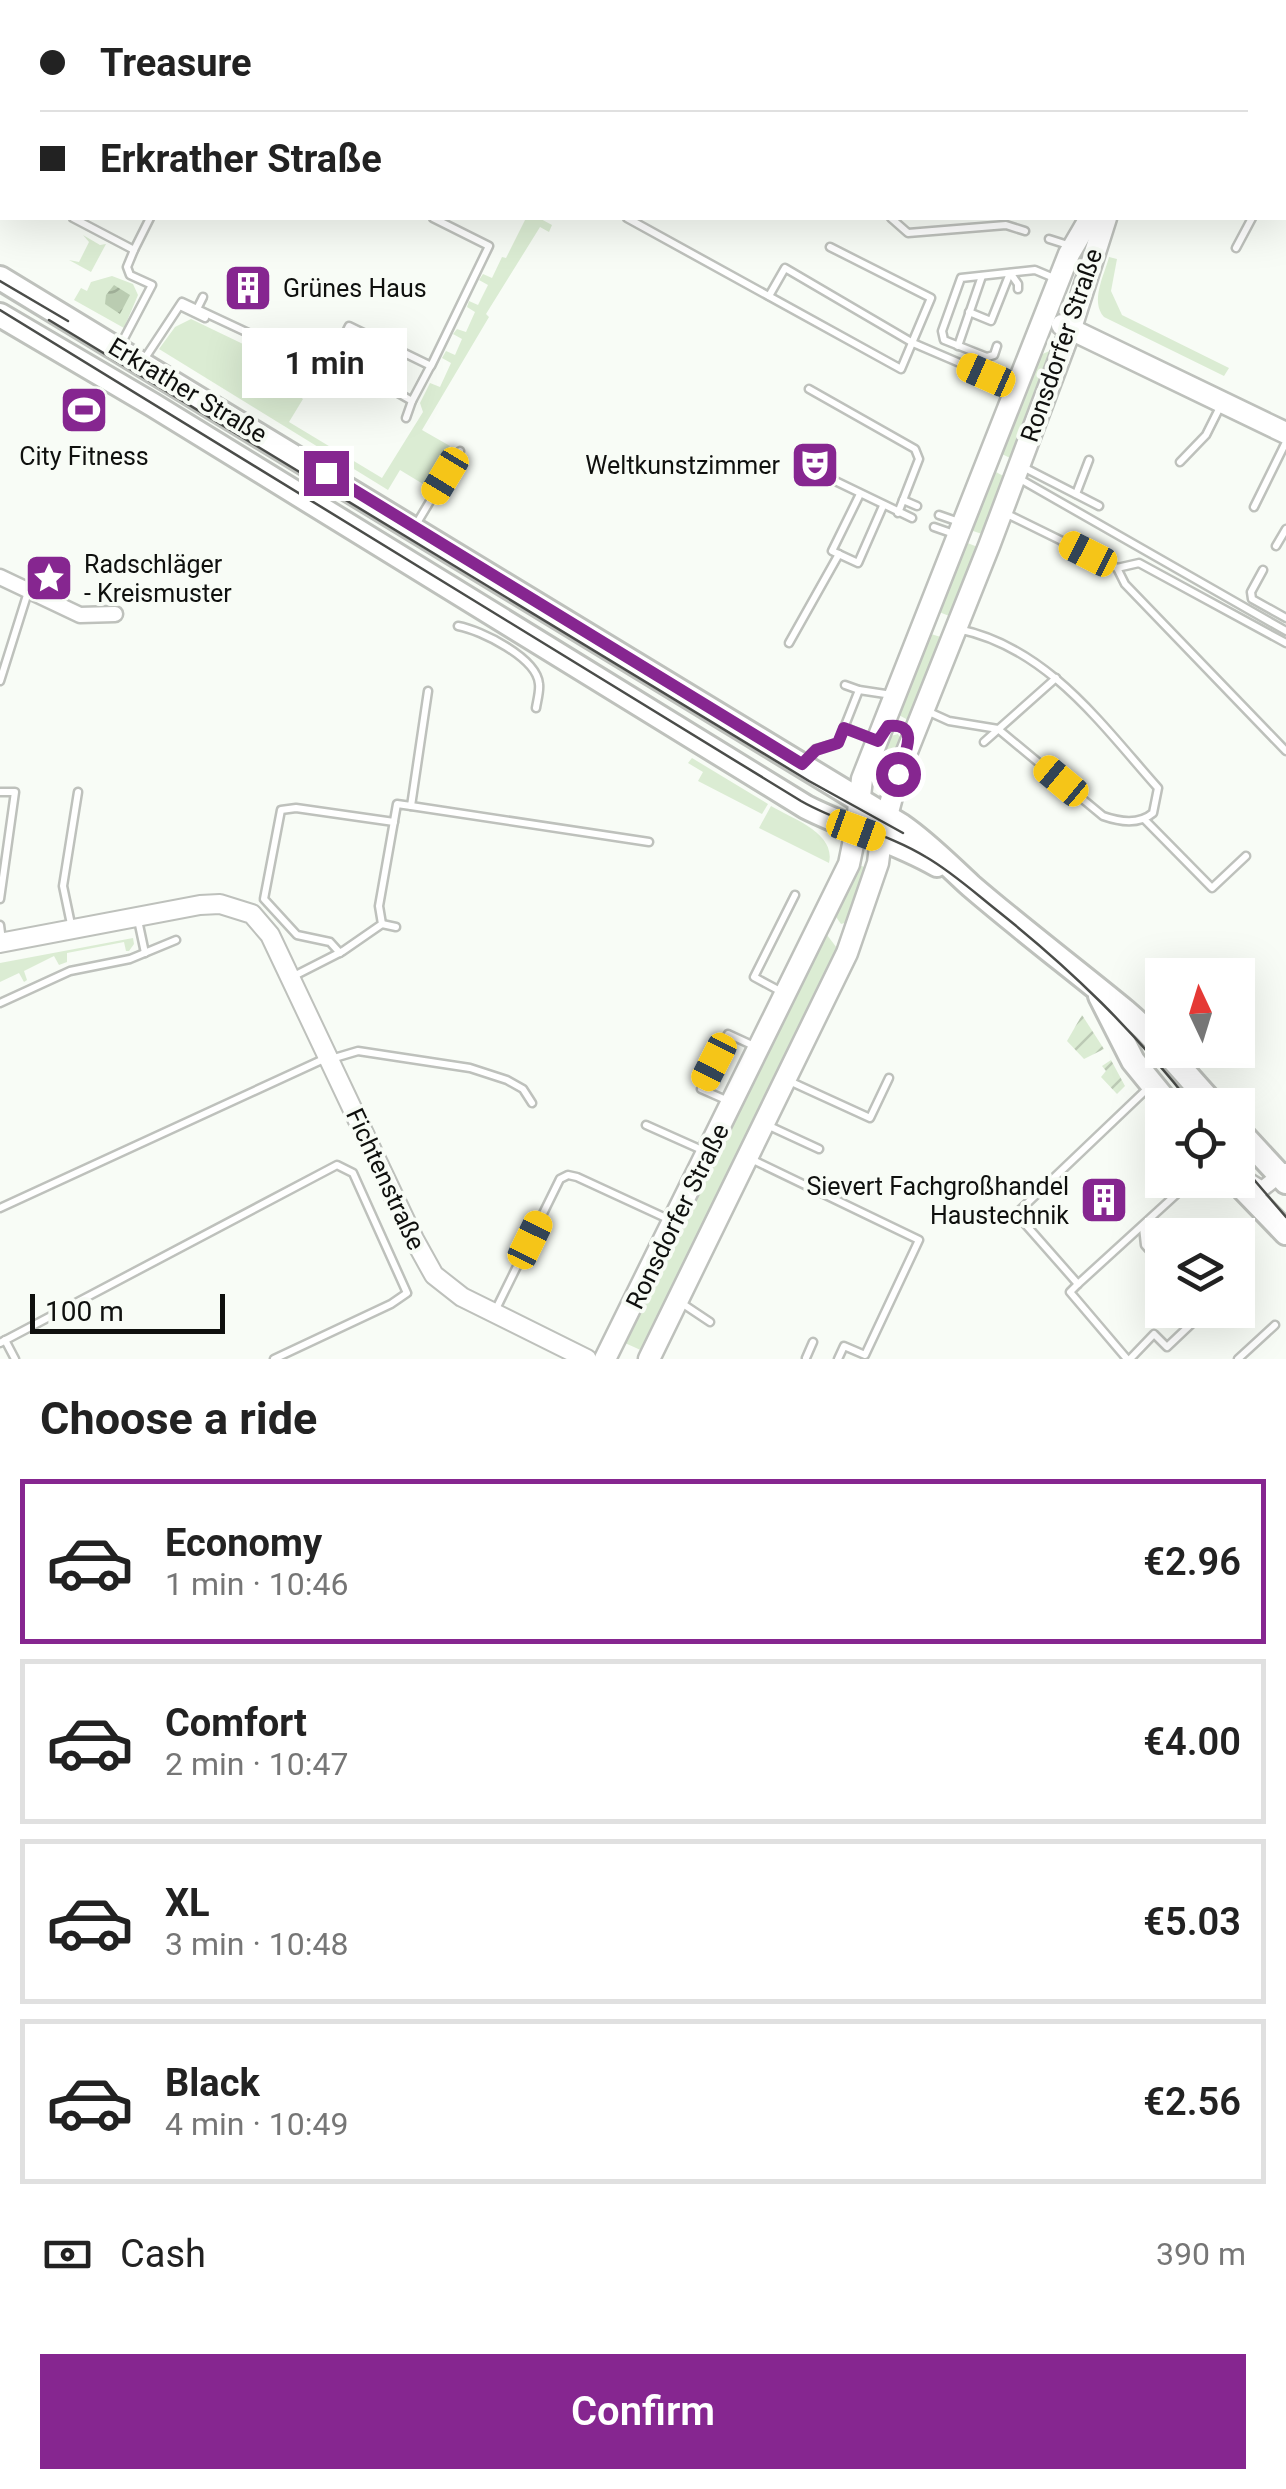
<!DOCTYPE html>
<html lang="en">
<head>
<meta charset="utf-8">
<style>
  body { margin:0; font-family:Roboto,sans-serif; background:#f2f2f2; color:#222; height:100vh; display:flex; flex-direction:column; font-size:38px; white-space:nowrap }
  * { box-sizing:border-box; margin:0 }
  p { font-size:32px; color:#767676 }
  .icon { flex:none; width:55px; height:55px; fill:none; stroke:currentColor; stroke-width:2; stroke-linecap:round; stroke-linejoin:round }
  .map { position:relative; height:1359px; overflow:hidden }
  .sheet { display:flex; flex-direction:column; background:#fff; flex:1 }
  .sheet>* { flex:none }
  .banner { position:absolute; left:0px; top:0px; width:1288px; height:220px; box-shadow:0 10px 40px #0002; display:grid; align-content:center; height:220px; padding:0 40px; background:#fff }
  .needle { width:65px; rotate:356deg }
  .controls { position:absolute; left:1145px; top:958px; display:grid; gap:20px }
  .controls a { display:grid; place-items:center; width:110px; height:110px; border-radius:0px; background:#fff; box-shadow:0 10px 40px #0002; font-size:50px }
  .scale { position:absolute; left:30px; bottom:25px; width:195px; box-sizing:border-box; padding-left:10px; border:5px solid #0f100e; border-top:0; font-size:28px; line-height:35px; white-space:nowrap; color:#0f100e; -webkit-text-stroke:8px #f8fcf6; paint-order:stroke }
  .end { position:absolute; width:45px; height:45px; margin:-22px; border:12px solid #862690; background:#fff; box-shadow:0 0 0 5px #fff }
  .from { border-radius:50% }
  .bubble { position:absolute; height:70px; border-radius:0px; background:#fff; box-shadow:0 10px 40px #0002; font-size:32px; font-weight:600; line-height:70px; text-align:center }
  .car { position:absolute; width:30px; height:60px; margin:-30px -15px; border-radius:12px; box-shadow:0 0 8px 2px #0007; background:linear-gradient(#f5c518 24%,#345 0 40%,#f5c518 0 76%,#345 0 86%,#f5c518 0) }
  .banner b { display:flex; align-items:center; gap:35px; height:95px; font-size:38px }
  .banner b+b { border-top:2px solid #e0e0e0 }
  .banner i { width:25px; height:25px; background:#222 }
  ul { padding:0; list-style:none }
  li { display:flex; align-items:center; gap:30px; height:165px; margin:0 20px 15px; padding:0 20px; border:5px solid #e0e0e0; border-radius:0px }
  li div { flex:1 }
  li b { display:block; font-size:38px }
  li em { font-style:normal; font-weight:600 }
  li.selected { border-color:#862690 }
  li>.icon { width:90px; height:90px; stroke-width:1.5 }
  h2 { padding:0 40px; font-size:45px; line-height:120px }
  .pay { display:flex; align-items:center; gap:25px; height:110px; padding:0 40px; font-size:38px }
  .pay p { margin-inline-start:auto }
  .primary-button { display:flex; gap:20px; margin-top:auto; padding:20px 40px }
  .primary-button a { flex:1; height:115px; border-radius:0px; background:#862690; color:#fff; font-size:40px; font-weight:600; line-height:115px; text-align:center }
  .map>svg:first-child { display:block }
</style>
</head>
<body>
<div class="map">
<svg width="1286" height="1359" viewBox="0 0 1286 1359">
  <defs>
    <pattern id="garden-furrows" width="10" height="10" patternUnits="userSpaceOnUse" patternTransform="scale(2.5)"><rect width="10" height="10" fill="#dbecd3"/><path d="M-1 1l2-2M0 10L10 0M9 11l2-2" fill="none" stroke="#bbc9b4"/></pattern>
    <pattern id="water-waves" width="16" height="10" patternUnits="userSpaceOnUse" patternTransform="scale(2.5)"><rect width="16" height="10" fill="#baccb1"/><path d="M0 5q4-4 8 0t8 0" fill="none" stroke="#9fae97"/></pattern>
  </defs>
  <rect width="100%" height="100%" fill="#f8fcf6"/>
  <g fill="#dbecd3">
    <path d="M526 218H539L552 225 549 232 540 227 486 314 489 317 422 430 450 446 423 484 400 470 388 490 159 349 175 327 191 319 297 370 312 384 309 389 304 387 299 396 303 399 289 422 382 478 423 412 420 403 430 383 440 387 451 363 442 358 446 351 455 355 462 339 453 334 457 329 466 332 475 312 467 307 469 301 478 305 488 285 479 280 483 274 492 278 502 257 506 258Z"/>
    <path d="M83 235 100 245 106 244 91 272 69 260 79 262 89 242Z"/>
    <path d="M1109 257 1117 259 1111 291 1122 315 1229 368 1224 376 1104 317C1090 301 1104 276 1109 257Z"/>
    <path d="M112 276 133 284 138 295 124 328 74 300 81 288 87 291 91 282Z"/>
    <path d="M1052 350 1015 454 1010 458 1000 453 1036 362 1040 355Z"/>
    <path d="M996 472 1007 478 985 535 970 530 992 475Z"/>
    <path d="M965 542 980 548 952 617 939 612Z"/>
    <path d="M931 634 944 638 908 720 897 714Z"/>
    <path d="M898 734 902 741 887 784 874 776 891 736Z"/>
    <path d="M692 758 768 804 762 814 698 781 703 772 688 763Z"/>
    <path d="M771 806C793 819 836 833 829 863L759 828Z"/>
    <path d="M856 864 867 868 848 922 841 924 834 914Z"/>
    <path d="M822 934 827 935 840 952 645 1352 625 1343Z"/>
    <path d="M133 938 134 944 129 951H126L124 942 67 953V962L59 965 54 956 24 971 27 980 24 982 19 973 0 982V963Z"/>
  </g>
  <g fill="url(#garden-furrows)">
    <path d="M1082 1015 1104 1049 1084 1059 1067 1041Z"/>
    <path d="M1111 1060 1125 1086 1117 1094 1101 1077 1106 1071 1102 1066Z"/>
  </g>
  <path fill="url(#water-waves)" d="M114 285 130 295 120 314 105 304 106 295Z"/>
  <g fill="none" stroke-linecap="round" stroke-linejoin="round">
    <g stroke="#bec1bc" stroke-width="11">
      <g id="service">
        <path d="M291 0 293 2"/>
        <path d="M790 0 792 2"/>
        <path d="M93 2 95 0"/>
        <path d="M139 2 140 0"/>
        <path d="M536 2V0"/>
        <path d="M636 2 637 0"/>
        <path d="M716 2V0"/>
        <path d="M731 2 734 0"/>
        <path d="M907 2V0"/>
        <path d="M1004 2V0"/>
        <path d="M1285 114H1286"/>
        <path d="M0 124 2 121"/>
        <path d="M1285 185H1286"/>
        <path d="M1285 205 1286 206"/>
        <path d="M73 218 134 250 127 267 130 275 152 285 120 346"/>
        <path d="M627 218 901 369 931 298 830 247"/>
        <path d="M891 218 908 233 1006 225 1025 231"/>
        <path d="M1049 239 1071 246"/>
        <path d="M1236 248 1252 218"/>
        <path d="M134 250 150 218"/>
        <path d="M1011 274 1018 284V289"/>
        <path d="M769 296 785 268 913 343 1011 385"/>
        <path d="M180 306 205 318"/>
        <path d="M197 309 203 297"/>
        <path d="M969 312 991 321 1010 273"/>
        <path d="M958 346 982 276"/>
        <path d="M997 346 994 355 987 357 944 340 942 331 961 278 1035 270 1054 278"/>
        <path d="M276 351 303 364 316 377"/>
        <path d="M334 356 412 401 430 367"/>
        <path d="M145 358 182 302 310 362 334 356 349 326 431 366 489 246 433 218"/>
        <path d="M809 389 915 449 919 459 898 513"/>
        <path d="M406 418 412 401"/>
        <path d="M1180 462 1206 435 1220 407"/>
        <path d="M1025 468 1099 506"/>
        <path d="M827 477 912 518"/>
        <path d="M1020 479 1286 631"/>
        <path d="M860 494 832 551 858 563 883 506"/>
        <path d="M1076 494 1089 460"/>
        <path d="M903 500 917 506"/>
        <path d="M1254 507 1286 442"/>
        <path d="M1007 514 1117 568 1125 584 1286 751"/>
        <path d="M939 515 959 522"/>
        <path d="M417 523 460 451"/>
        <path d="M934 527 954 534"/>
        <path d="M1276 546 1286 529"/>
        <path d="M1117 568 1139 563 1286 643"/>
        <path d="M1263 570 1251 592 1252 599 1286 618"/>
        <path d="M458 626C481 630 537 658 539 684 540 691 537 701 536 708"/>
        <path d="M789 643 839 554"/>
        <path d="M0 681 28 592"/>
        <path d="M845 685 859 690 892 695"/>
        <path d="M929 712 949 721 998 729 1103 816C1120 822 1139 825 1153 813L1158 788C1101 724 1047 647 958 629"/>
        <path d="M844 727 876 740"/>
        <path d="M984 742 1056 678"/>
        <path d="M806 759 816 749 838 743 859 690"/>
        <path d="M0 792H15L0 899"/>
        <path d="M411 806 649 842"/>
        <path d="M1145 820 1212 888 1246 856"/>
        <path d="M138 920 145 953"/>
        <path d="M382 924 396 927"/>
        <path d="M0 925 2 941"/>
        <path d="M72 929 63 886 78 792"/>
        <path d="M340 953 330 942 297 935 264 899 281 810 296 808 394 822"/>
        <path d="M292 977 343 951 382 924 379 906 397 804 411 806 428 691"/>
        <path d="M780 991 754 977 795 895"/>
        <path d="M0 1003 70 971 130 959 176 940"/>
        <path d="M331 1059 358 1051 470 1068 507 1080 523 1089 532 1103"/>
        <path d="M787 1080 870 1118 889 1078"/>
        <path d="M1148 1088 1019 1211V1217L1078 1284 1192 1180"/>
        <path d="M726 1100 701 1089 728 1034 754 1046"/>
        <path d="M646 1125 702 1150"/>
        <path d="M767 1125 819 1149"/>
        <path d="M749 1158 919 1240 865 1355 844 1346 838 1359"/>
        <path d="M0 1208 326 1058"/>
        <path d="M1143 1227 1145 1245 1162 1264"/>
        <path d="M1238 1280 1244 1273"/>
        <path d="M1078 1284 1070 1292 1127 1359"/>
        <path d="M680 1302 710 1322"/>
        <path d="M496 1309 560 1179 568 1175 577 1177 668 1219"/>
        <path d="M5 1340 15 1359"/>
        <path d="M0 1343 337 1165 353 1173 407 1293 391 1304 274 1359"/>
        <path d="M806 1358 813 1342"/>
        <path d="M1130 1359 1154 1334 1167 1347 1206 1310"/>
        <path d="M1238 1359 1275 1325"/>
      </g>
    </g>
    <g stroke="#bec1bc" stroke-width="19">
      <g id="minor">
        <path d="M450 0 453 2"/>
        <path d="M1110 2 1111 0"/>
        <path d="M1151 2 1152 0"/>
        <path d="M0 577 80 615 115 614"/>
        <path d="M1246 1179 1262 1189 1285 1171"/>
      </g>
    </g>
    <g stroke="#bec1bc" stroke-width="22">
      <path id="tertiary" d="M0 943 200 905 220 904 252 914 270 935 414 1239 434 1275 462 1297 587 1359"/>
    </g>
    <g stroke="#bec1bc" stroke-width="25">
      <g id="secondary">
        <path d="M1163 2 1164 0"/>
        <path d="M1062 325 1286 433"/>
        <path d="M605 1359 849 864 856 830 862 779 1069 254 1090 218"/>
        <path d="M649 1359 847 953 878 863 881 839 898 774 989 546 1071 328 1106 218"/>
      </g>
    </g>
    <g stroke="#bec1bc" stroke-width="28">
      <g id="primary">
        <path d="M0 278 902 826C928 844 948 865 971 886 1021 929 1074 969 1125 1011 1157 1038 1185 1074 1214 1105"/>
        <path d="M0 315 153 405 806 807C849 829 896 841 937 865"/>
        <path d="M1100 996 1133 1061 1169 1105"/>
        <path d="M1238 1130 1286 1182"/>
        <path d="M1235 1180 1286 1233"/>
      </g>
    </g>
    <use href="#service" stroke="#fff" stroke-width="6"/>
    <use href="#minor" stroke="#fff" stroke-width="14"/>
    <use href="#tertiary" stroke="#fff" stroke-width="18"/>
    <use href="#secondary" stroke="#fff" stroke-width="20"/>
    <use href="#primary" stroke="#fff" stroke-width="22"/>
    <g stroke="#4b4d4a" stroke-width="2.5">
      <path d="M0 281 68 321"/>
      <path d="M0 310 801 801C841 824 887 833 926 857 952 872 975 893 999 912 1073 971 1133 1030 1192 1105"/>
      <path d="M49 320 809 781 903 833"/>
      <path d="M1238 1161 1286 1217"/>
    </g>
    <g stroke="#4b4d4a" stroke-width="4" stroke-dasharray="12 12" stroke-linecap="butt">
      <path d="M249 0 251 2"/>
      <path d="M1285 95 1286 94"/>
    </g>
  </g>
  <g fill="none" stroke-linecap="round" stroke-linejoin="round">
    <path stroke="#862690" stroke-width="12" d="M326 473 802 764 816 750 838 743 844 728 878 741 888 726C922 722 904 756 898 774"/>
  </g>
  <defs>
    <g id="building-square" transform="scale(2.5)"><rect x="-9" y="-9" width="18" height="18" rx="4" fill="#862690" stroke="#f8fcf6"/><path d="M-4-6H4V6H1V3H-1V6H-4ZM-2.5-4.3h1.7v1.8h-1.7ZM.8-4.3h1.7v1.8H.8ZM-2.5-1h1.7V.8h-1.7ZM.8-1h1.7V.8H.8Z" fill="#fff"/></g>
    <g id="stadium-square" transform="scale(2.5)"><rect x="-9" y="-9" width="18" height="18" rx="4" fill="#862690" stroke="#f8fcf6"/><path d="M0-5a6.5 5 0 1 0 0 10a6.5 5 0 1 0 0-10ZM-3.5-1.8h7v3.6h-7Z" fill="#fff"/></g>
    <g id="theatre-square" transform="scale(2.5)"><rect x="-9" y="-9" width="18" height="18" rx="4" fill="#862690" stroke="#f8fcf6"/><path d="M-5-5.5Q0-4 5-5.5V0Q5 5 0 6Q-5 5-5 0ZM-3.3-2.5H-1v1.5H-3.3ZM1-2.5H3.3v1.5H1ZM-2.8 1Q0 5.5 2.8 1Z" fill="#fff"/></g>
    <g id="sight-square" transform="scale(2.5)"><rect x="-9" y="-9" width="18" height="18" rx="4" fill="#862690" stroke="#f8fcf6"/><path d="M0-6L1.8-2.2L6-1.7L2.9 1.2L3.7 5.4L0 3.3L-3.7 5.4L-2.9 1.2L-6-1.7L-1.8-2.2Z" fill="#fff"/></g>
  </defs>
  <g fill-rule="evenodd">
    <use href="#building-square" x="248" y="288"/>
    <use href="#stadium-square" x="84" y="410"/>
    <use href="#theatre-square" x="815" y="465"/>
    <use href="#sight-square" x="49" y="578"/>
    <use href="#building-square" x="1104" y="1200"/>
  </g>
  <g text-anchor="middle" stroke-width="8" stroke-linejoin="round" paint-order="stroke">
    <g font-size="25" fill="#0f100e" stroke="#f8fcf6" text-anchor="start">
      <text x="283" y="297">Grünes Haus</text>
      <text x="84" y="465" text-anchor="middle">City Fitness</text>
      <text x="780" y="474" text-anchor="end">Weltkunstzimmer</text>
      <text x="84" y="573">Radschläger<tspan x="84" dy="29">- Kreismuster</tspan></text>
      <text x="1069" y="1195" text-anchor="end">Sievert Fachgroßhandel<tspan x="1069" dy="29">Haustechnik</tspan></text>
    </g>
    <g font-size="25" fill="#0f100e" stroke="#f8fcf6">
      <text transform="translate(1061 345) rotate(-71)" y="9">Ronsdorfer Straße</text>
      <text transform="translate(188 390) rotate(31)" y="9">Erkrather Straße</text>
      <text transform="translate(386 1179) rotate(65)" y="9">Fichtenstraße</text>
      <text transform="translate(677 1216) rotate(-64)" y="9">Ronsdorfer Straße</text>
    </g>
  </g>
</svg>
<div class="controls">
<a><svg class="needle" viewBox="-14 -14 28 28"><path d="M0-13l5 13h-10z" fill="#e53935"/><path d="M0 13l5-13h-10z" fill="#767676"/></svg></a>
<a><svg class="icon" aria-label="locate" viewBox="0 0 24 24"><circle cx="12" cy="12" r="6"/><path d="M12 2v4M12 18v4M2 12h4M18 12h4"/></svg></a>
<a><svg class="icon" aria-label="layers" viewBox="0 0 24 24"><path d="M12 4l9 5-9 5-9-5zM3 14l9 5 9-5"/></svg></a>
</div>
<div class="scale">100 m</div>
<i class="end from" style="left:898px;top:774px"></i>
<i class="end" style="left:326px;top:473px"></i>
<div class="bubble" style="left:242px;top:328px;width:165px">1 min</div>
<i class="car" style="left:986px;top:375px;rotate:294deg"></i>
<i class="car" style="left:445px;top:476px;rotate:211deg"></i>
<i class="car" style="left:1088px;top:554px;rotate:297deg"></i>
<i class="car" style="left:1061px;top:781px;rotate:310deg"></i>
<i class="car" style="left:856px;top:830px;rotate:110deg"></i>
<i class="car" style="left:714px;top:1062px;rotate:207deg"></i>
<i class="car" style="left:530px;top:1240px;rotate:26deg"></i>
<div class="banner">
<b><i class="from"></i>Treasure</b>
<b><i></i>Erkrather Straße</b>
</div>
</div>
<section class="sheet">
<h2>Choose a ride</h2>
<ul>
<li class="selected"><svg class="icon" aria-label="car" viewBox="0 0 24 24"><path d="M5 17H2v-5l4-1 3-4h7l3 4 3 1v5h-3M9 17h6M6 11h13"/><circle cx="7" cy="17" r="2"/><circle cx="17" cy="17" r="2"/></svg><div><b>Economy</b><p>1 min · 10:46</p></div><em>€2.96</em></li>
<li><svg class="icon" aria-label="car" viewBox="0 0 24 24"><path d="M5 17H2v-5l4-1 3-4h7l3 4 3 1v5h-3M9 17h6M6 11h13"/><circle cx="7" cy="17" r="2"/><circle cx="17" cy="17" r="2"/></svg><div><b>Comfort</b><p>2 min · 10:47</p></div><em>€4.00</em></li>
<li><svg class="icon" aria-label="car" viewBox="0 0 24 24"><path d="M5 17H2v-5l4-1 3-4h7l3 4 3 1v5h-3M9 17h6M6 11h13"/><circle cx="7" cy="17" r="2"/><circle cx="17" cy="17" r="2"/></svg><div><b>XL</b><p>3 min · 10:48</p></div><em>€5.03</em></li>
<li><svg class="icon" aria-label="car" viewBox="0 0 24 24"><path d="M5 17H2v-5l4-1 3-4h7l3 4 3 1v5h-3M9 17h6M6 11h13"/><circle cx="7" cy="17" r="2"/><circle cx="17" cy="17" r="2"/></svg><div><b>Black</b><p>4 min · 10:49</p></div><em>€2.56</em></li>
</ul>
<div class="pay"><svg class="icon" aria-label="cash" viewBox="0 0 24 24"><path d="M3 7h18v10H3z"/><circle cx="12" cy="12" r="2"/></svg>Cash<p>390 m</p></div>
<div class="primary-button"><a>Confirm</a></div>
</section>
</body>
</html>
